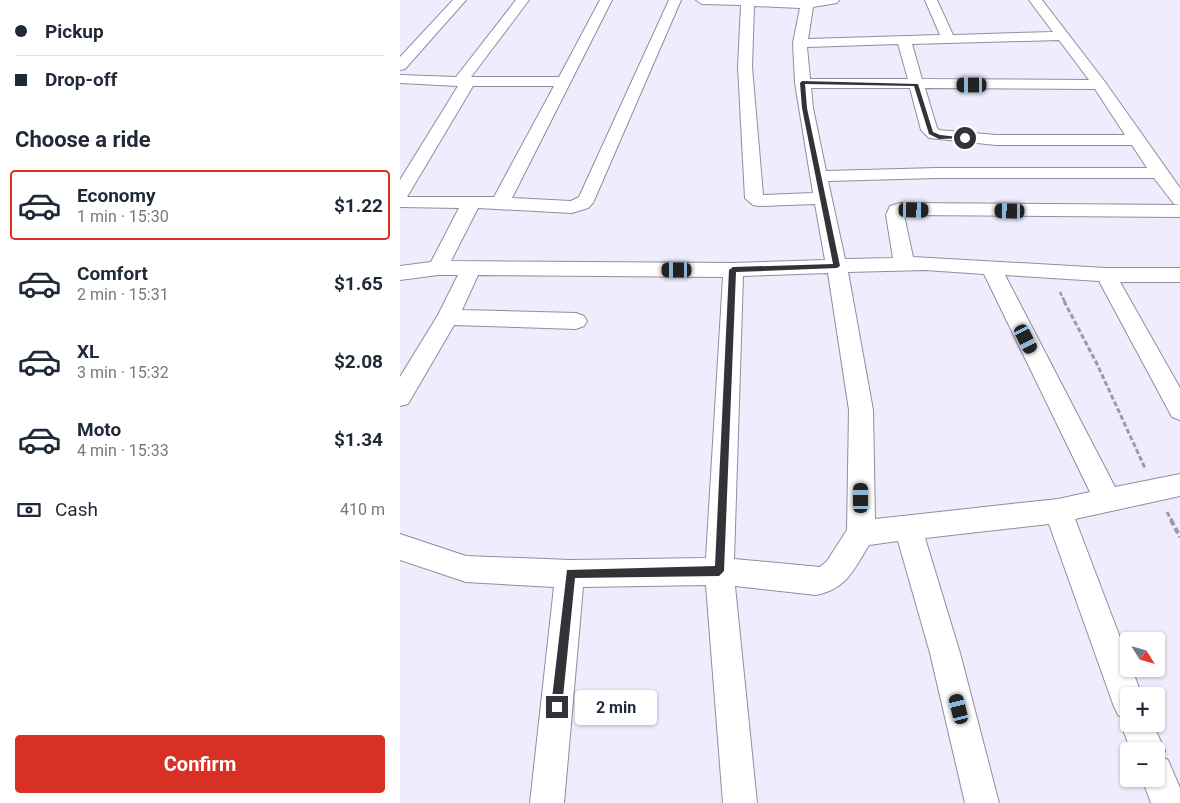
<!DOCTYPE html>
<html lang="en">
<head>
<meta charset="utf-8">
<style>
  body { margin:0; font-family:Roboto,sans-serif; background:#f2f2f3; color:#1f2937; height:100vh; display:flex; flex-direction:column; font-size:19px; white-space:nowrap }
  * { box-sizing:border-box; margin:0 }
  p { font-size:16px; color:#747a83 }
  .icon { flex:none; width:28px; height:28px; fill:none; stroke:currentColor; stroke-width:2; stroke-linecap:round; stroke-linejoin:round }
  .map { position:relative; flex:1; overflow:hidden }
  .drawer { display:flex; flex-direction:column; background:#fff; width:400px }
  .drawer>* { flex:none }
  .banner { display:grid; align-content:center; height:110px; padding:0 15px; background:#fff }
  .needle { width:32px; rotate:127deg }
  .controls { position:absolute; left:720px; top:632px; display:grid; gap:10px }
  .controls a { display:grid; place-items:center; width:45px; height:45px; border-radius:5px; background:#fff; box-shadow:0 1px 4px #0004; font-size:25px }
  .end { position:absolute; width:22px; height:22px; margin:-11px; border:6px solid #333239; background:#fff; box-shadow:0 0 0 2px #fff }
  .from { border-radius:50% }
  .bubble { position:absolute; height:35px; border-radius:5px; background:#fff; box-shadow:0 1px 4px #0004; font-size:16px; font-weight:700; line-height:35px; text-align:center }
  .car { position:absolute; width:15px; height:30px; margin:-15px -8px; border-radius:6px; box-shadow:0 0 4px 1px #0007; background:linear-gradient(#222 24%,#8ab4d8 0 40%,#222 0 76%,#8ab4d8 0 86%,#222 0) }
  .banner b { display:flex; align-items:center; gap:18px; height:48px; font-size:19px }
  .banner b+b { border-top:1px solid #e0e1e3 }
  .banner i { width:12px; height:12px; background:#1f2937 }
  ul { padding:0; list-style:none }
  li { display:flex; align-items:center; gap:15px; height:70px; margin:0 10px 8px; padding:0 5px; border:2px solid transparent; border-radius:5px }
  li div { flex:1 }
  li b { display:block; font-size:19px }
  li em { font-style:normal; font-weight:700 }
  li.selected { border-color:#d93025 }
  li>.icon { width:45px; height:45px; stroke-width:1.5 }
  h2 { padding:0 15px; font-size:22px; line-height:60px }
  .pay { display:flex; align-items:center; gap:12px; height:55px; padding:0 15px; font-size:19px }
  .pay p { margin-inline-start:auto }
  .action { display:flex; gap:10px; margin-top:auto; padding:10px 15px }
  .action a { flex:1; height:58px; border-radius:5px; background:#d93025; color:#fff; font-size:20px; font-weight:700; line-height:58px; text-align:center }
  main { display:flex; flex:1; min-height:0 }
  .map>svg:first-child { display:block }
</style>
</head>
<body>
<main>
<section class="drawer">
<div class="banner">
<b><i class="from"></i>Pickup</b>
<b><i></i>Drop-off</b>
</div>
<h2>Choose a ride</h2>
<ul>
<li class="selected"><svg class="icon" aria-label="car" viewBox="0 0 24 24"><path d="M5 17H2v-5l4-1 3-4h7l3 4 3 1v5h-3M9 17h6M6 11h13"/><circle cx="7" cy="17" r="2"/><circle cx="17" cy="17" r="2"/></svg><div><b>Economy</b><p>1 min · 15:30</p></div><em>$1.22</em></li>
<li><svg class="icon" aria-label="car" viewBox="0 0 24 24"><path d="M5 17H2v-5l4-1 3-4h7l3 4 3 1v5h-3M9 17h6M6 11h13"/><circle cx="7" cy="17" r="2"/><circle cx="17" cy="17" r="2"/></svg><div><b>Comfort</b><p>2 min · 15:31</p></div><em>$1.65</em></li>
<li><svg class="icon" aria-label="car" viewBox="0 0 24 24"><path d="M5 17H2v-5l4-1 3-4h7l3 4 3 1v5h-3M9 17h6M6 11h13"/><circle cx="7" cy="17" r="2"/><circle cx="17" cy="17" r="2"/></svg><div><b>XL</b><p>3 min · 15:32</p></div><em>$2.08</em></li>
<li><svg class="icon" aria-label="car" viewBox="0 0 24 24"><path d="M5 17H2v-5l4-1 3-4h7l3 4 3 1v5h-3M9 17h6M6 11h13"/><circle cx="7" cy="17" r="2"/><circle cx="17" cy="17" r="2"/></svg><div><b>Moto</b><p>4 min · 15:33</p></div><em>$1.34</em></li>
</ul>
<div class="pay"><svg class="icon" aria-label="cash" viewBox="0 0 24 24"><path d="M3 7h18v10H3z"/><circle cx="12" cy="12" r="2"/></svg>Cash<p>410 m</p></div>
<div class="action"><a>Confirm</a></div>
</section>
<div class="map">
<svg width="780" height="803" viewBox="0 0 780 803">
  <rect width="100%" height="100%" fill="#eeecfd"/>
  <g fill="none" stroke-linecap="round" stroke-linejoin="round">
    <g stroke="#908e9e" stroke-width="2">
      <g id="minor">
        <path d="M53 0H66L5 69 0 70V57Z"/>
        <path d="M116 0H129L71 77H159L200 0H212L112 198 171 201 179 197 269 0H281L193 203 188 208 172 213 78 208 51 261 333 263 425 260 415 204 359 206 353 205 345 198 338 67 341 5 302 4 296 0H439L437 3 413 7 408 39 540 35 525 0H537L553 35 653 32 629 0H642L705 82 780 188V217L504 215 513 257 706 268H780V282H720L780 388V420L772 417 699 281 605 275 715 487 780 474V496L675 519 729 661V669H732L742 696H729V724H753L765 751 762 757 768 760 780 788V803H751L742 779H756V751H731L721 724 723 718 718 715 713 704 649 524 525 538 560 653 599 803H565L530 653 498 541 469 545C454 569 447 589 416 595L335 586 357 803H323L306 585 183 587 164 803H130L154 587 66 582 0 560V534L66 556 170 560 306 558 323 277 78 275 62 310 176 313 184 316 187 321 184 326 176 329 54 325 8 404 0 406V377L38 315 58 275H38L0 280V266L31 262 59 208 0 207V180L58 86 0 83V75L56 77ZM354 6 400 8 393 43 395 83 413 193 363 195 352 67ZM659 40 689 80 522 79 512 44ZM498 44 508 79H410L407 47ZM73 86H154L94 197H7ZM411 88H510L521 130 529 138 596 145H732L747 168H537L426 171 413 108ZM525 88 695 89 725 135H596L539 130 537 128ZM537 178H754L774 204 780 205 500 203 490 206 486 215 493 258 445 259 428 181ZM525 270 584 274 690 492 658 499 475 519 473 410 448 272ZM428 273 449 410 447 530 427 561 420 567 334 559 343 276Z"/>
      </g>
    </g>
    <path stroke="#9c9ba7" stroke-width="2.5" stroke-dasharray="4 2" stroke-linecap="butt" d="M660 292 665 302"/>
    <g stroke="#9c9ba7" stroke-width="3" stroke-dasharray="5 2.5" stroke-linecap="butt">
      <path d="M664 301 697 364 745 468"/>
      <path d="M767 512 772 521"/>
    </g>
    <path stroke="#9c9ba7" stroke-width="4" stroke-dasharray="6 3" stroke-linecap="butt" d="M771 520 780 537"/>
    <use href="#minor" fill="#fff" fill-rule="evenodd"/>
  </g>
  <path fill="#333239" d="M402 81 518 84 533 132 540 135 568 138 539 139 529 134 514 86 405 84 407 108 440 266 437 268 336 272 324 571 319 576 175 578 162 707 157 713 151 707 167 570 315 566 329 270 333 267 433 264 402 108 400 83Z"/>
</svg>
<div class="controls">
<a><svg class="needle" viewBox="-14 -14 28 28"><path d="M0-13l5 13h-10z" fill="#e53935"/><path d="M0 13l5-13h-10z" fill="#747a83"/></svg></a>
<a>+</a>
<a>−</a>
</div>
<i class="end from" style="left:565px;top:138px"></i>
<i class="end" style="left:157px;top:707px"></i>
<div class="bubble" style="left:175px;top:690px;width:82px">2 min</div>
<i class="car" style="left:572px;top:85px;rotate:270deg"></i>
<i class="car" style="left:514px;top:210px;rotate:91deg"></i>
<i class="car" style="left:610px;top:211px;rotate:271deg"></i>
<i class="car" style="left:277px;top:270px;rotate:270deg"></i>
<i class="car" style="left:626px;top:339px;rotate:153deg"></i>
<i class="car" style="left:461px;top:498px;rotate:0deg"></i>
<i class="car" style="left:559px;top:709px;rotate:346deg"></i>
</div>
</main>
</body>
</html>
